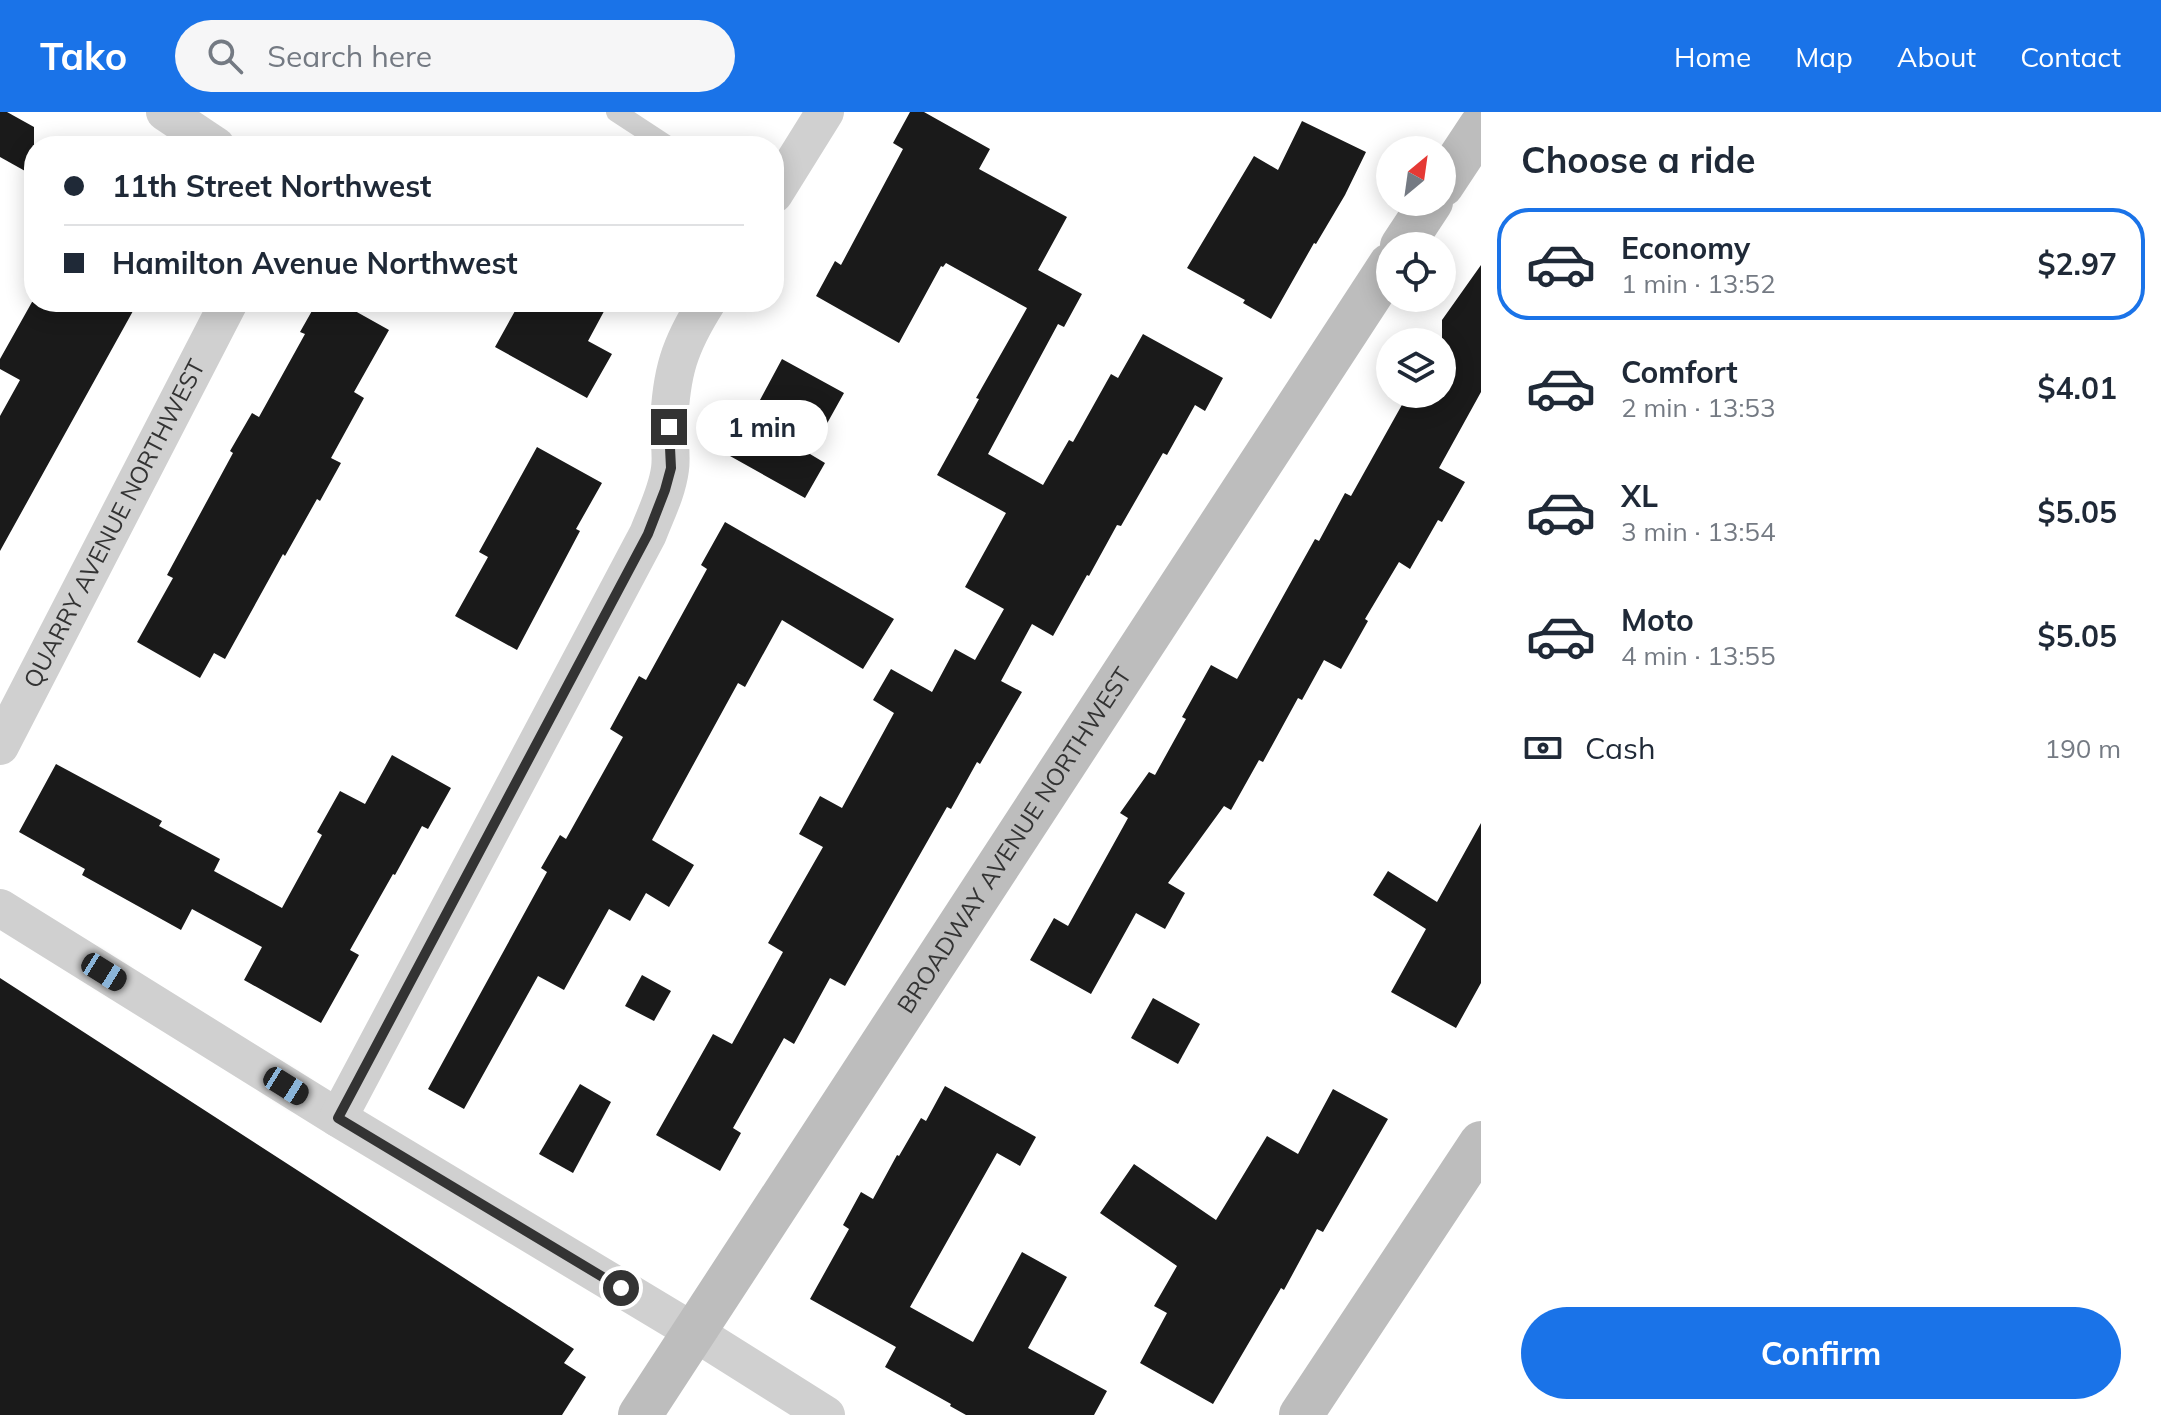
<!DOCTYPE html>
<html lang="en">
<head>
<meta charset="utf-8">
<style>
  body { margin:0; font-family:Mulish,sans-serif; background:#f6f6f7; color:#1f2937; height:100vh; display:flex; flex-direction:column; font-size:30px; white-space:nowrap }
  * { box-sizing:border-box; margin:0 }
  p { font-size:26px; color:#747a83 }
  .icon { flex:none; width:44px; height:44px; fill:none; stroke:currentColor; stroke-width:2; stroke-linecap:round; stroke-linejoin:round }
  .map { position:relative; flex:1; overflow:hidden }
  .side { display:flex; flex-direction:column; background:#fff; width:680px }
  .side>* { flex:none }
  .hud { position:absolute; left:24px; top:24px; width:760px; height:176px; border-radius:32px; box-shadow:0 4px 20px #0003; display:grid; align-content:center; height:176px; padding:0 40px; background:#fff }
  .needle { width:52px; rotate:29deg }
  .fabs { position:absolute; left:1376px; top:24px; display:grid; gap:16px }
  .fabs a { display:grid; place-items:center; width:80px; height:80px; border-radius:50%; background:#fff; box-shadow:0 4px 20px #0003; font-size:40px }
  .end { position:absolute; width:36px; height:36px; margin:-18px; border:10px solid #333; background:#fff; box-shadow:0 0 0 4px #fff }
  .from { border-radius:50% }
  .bubble { position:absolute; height:56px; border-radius:28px; background:#fff; box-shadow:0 4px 20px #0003; font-size:26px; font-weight:700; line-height:56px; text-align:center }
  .car { position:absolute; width:24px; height:48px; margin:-24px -12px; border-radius:10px; box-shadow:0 0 6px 2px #0007; background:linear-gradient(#222 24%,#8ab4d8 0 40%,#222 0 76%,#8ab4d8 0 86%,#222 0) }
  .hud b { display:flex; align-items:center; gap:28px; height:76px; font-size:30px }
  .hud b+b { border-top:2px solid #e0e1e3 }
  .hud i { width:20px; height:20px; background:#1f2937 }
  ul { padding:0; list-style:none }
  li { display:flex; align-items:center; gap:24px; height:112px; margin:0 16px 12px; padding:0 24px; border:4px solid transparent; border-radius:32px }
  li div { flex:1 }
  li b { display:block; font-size:30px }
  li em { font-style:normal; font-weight:700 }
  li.current { border-color:#1a73e8 }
  li>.icon { width:72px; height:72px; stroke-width:1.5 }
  h2 { padding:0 40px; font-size:36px; line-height:96px }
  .pay { display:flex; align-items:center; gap:20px; height:88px; padding:0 40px; font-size:30px }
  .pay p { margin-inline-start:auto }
  .button { display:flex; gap:16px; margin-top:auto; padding:16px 40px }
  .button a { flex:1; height:92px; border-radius:48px; background:#1a73e8; color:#fff; font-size:32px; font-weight:700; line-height:92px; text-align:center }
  header { display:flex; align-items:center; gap:48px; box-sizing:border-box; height:112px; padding:0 40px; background:#1a73e8; color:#fff }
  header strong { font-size:38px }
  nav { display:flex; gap:44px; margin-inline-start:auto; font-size:28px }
  .search { width:560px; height:72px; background:#f6f6f7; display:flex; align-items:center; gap:20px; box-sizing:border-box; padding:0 28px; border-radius:44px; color:#747a83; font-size:30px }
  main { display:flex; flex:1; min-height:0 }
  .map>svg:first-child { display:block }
</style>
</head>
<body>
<header>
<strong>Tako</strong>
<div class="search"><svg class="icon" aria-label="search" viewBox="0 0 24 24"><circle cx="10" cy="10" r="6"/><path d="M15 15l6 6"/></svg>Search here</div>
<nav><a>Home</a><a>Map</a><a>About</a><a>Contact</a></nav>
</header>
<main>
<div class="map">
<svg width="1481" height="1303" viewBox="0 0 1481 1303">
  <rect width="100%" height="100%" fill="#fff"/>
  <g fill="#1a1a1a">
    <path d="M0 0H7L34 15V64L0 45Z"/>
    <path d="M910 0H924L990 37 979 57 1067 105 1038 158 1082 182 1064 215 1058 212 988 342 1043 373 1069 328 1073 330 1111 262 1118 266 1143 222 1223 266 1205 299 1195 293 1167 343 1163 341 1121 414 1117 413 1089 464 1087 463 1053 524 1032 512 1001 569 1022 580 980 652 977 650 951 697 947 695 845 874 830 866 794 932 784 926 733 1016 741 1021 720 1059 656 1023 713 922 732 932 783 840 768 831 823 735 799 722 820 684 842 696 894 601 873 588 891 557 932 580 955 537 975 548 1004 497 965 475 1006 401 937 363 979 287 976 286 1027 196 946 151 943 155 941 154 899 231 816 184 835 149 841 153 903 37 893 31Z"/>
    <path d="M1302 9 1366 40 1345 83 1316 132 1314 131 1271 207 1243 191 1245 188 1187 156 1254 44 1278 58Z"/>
    <path d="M1481 153V280L1439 356 1465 370 1442 410 1438 408 1410 457 1399 450 1365 507 1368 509 1341 557 1324 548 1302 588 1298 586 1263 650 1259 648 1231 698 1224 694 1168 771 1185 781 1165 817 1136 801 1091 882 1030 848 1054 806 1068 814 1128 706 1120 701 1149 660 1155 663 1186 607 1182 605 1211 553 1237 567 1315 427 1319 429 1345 381 1351 384 1408 282H1442V208Z"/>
    <path d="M32 190H138L0 439V304L20 268 0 257V247Z"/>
    <path d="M317 190H339L389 218 354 280 364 286 331 346 341 351 320 389 317 387 285 444 283 442 225 547 214 541 200 566 137 530 173 466 167 463 233 341 230 339 252 301 259 305 305 222 300 220Z"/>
    <path d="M520 190H609L588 229 612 242 587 286 495 235Z"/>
    <path d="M782 247 844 281 810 342 825 351 805 386 730 344Z"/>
    <path d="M537 335 602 371 576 417 580 419 517 538 455 504 488 445 479 440Z"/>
    <path d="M725 410 894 507 863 557 782 508 745 575 738 571 652 728 694 753 669 795 646 781 630 809 609 797 564 878 538 864 464 997 428 977 547 760 541 756 560 723 566 727 623 625 610 617 639 564 646 568 707 457 701 453Z"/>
    <path d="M392 643 451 676 428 717 422 714 395 763 393 762 350 838 359 843 321 911 244 868 262 835 192 797 181 818 82 763 85 757 19 720 56 652 162 709 159 714 220 747 214 759 282 796 322 723 317 720 340 679 365 692Z"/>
    <path d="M1481 711V871L1456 916 1391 880 1426 817 1373 783 1388 759 1437 790Z"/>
    <path d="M642 863 671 879 654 909 625 894Z"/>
    <path d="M0 866 574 1237 564 1251 586 1265 562 1303H0Z"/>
    <path d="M1153 886 1200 912 1178 952 1131 926Z"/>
    <path d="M580 972 611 990 573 1061 539 1042Z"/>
    <path d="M945 974 1036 1025 1020 1054 997 1041 910 1195 973 1230 1022 1140 1067 1165 1028 1236 1107 1279 1094 1303H966L950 1294 951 1292 885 1255 896 1235 810 1187 849 1117 843 1113 861 1080 873 1087 897 1043 899 1044 921 1006 926 1009Z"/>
    <path d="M1333 977 1388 1007 1323 1120 1317 1117 1284 1178 1281 1176 1213 1292 1140 1251 1167 1201 1154 1194 1177 1154 1100 1101 1134 1052 1216 1108 1267 1024 1298 1042Z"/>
  </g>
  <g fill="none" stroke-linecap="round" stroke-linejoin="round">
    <path stroke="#d0d0d0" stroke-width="20" d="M616 0 668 34"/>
    <g stroke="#d0d0d0" stroke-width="38">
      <path d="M165 0 216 34"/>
      <path d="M774 82 825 0"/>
      <path id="s1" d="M0 634 229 190"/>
      <path d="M0 796 338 1006 694 1220 826 1303"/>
      <path d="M338 1006 648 422C656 401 667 380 670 357 672 343 669 328 669 313 671 261 679 234 707 190"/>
    </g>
    <g stroke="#bdbdbd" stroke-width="44">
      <path d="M1442 73 1481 14"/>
      <path d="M1402 134 1431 90"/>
      <path id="s2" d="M640 1303 1390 153"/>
      <path d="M1301 1303 1481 1031"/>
    </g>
  </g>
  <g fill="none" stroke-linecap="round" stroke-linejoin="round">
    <path stroke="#333" stroke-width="10" d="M621 1176 338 1006 648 422 665 378 671 356 669 315"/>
  </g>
  <g text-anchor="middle" stroke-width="8" stroke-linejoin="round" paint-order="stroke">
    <g font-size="24" fill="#333" stroke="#fff">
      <text dy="8" stroke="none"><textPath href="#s1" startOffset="250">QUARRY AVENUE NORTHWEST</textPath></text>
      <text dy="8" stroke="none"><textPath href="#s2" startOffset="686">BROADWAY AVENUE NORTHWEST</textPath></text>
    </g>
  </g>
</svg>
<div class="fabs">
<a><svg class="needle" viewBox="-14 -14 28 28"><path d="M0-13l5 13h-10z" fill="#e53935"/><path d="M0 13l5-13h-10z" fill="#747a83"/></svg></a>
<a><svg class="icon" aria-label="locate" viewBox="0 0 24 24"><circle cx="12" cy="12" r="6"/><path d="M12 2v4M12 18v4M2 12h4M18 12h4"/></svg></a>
<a><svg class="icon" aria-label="layers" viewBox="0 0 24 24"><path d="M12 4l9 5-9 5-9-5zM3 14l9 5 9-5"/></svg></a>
</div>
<i class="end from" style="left:621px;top:1176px"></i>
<i class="end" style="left:669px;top:315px"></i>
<div class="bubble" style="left:696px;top:288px;width:132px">1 min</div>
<i class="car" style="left:104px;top:860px;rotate:122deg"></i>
<i class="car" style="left:286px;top:974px;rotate:122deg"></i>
<div class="hud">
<b><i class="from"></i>11th Street Northwest</b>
<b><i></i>Hamilton Avenue Northwest</b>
</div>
</div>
<section class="side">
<h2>Choose a ride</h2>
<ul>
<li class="current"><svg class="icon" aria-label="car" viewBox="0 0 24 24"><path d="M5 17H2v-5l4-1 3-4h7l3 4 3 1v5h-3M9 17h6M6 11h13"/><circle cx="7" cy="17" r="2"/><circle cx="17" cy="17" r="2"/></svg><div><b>Economy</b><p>1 min · 13:52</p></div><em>$2.97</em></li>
<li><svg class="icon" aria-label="car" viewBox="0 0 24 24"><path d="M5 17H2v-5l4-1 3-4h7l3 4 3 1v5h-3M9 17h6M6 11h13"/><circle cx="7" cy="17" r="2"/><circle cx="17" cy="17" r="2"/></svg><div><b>Comfort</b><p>2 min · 13:53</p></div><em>$4.01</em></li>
<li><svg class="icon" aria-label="car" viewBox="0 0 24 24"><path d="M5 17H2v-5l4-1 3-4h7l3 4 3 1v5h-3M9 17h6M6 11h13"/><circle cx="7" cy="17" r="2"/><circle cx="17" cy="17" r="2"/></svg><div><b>XL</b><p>3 min · 13:54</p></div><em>$5.05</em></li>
<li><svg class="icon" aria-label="car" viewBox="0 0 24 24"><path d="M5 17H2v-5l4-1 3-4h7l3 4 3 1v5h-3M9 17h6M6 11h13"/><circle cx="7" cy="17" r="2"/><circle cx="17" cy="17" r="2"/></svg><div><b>Moto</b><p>4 min · 13:55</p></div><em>$5.05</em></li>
</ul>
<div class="pay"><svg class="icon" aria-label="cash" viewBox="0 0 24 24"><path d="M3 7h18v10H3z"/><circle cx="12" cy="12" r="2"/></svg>Cash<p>190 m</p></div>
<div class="button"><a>Confirm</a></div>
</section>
</main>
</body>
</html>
